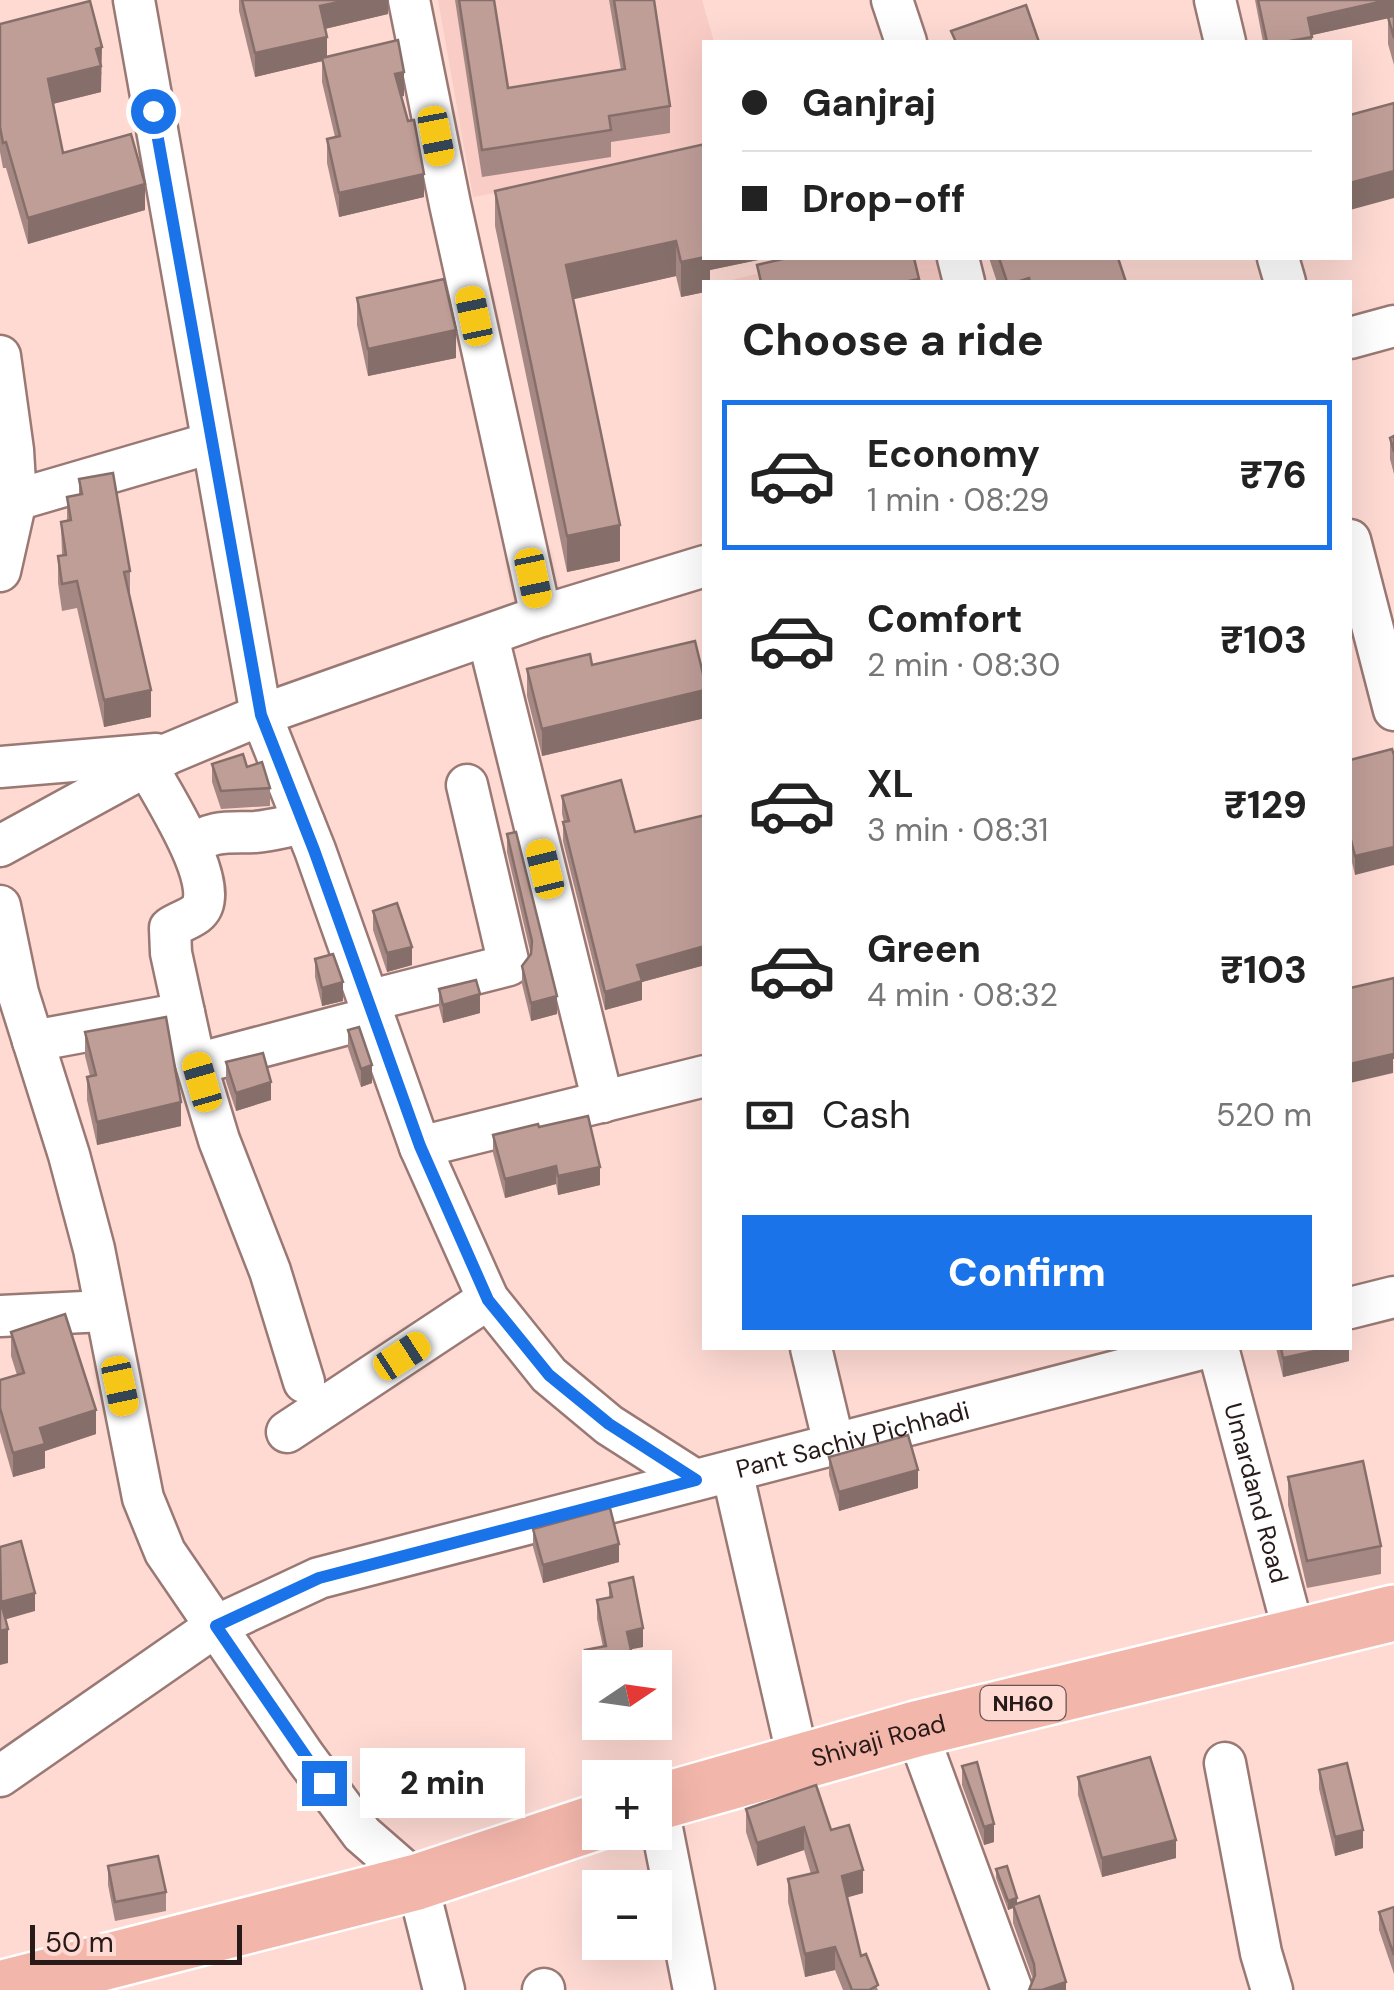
<!DOCTYPE html>
<html lang="en">
<head>
<meta charset="utf-8">
<style>
  body { margin:0; font-family:"DM Sans",sans-serif; background:#f2f2f2; color:#222; height:100vh; display:flex; flex-direction:column; font-size:38px; white-space:nowrap }
  * { box-sizing:border-box; margin:0 }
  p { font-size:32px; color:#767676 }
  .icon { flex:none; width:55px; height:55px; fill:none; stroke:currentColor; stroke-width:2; stroke-linecap:round; stroke-linejoin:round }
  .map { position:relative; flex:1; overflow:hidden }
  .side { position:absolute; left:702px; top:280px; width:650px; height:1070px; display:flex; flex-direction:column; background:#fff; border-radius:0px; box-shadow:0 10px 40px #0002 }
  .side>* { flex:none }
  .guide { position:absolute; left:702px; top:40px; width:650px; height:220px; border-radius:0px; box-shadow:0 10px 40px #0002; display:grid; align-content:center; height:220px; padding:0 40px; background:#fff }
  .needle { width:65px; rotate:77deg }
  .tools { position:absolute; left:582px; top:1650px; display:grid; gap:20px }
  .tools a { display:grid; place-items:center; width:90px; height:90px; border-radius:0px; background:#fff; box-shadow:0 10px 40px #0002; font-size:50px }
  .scale { position:absolute; left:30px; bottom:25px; width:212px; box-sizing:border-box; padding-left:10px; border:5px solid #271a18; border-top:0; font-size:28px; line-height:35px; white-space:nowrap; color:#271a18; -webkit-text-stroke:8px #fedad3; paint-order:stroke }
  .end { position:absolute; width:45px; height:45px; margin:-22px; border:12px solid #1a73e8; background:#fff; box-shadow:0 0 0 5px #fff }
  .from { border-radius:50% }
  .bubble { position:absolute; height:70px; border-radius:0px; background:#fff; box-shadow:0 10px 40px #0002; font-size:32px; font-weight:800; line-height:70px; text-align:center }
  .car { position:absolute; width:30px; height:60px; margin:-30px -15px; border-radius:12px; box-shadow:0 0 8px 2px #0007; background:linear-gradient(#f5c518 24%,#345 0 40%,#f5c518 0 76%,#345 0 86%,#f5c518 0) }
  .guide b { display:flex; align-items:center; gap:35px; height:95px; font-size:38px }
  .guide b+b { border-top:2px solid #e0e0e0 }
  .guide i { width:25px; height:25px; background:#222 }
  ul { padding:0; list-style:none }
  li { display:flex; align-items:center; gap:30px; height:150px; margin:0 20px 15px; padding:0 20px; border:5px solid transparent; border-radius:0px }
  li div { flex:1 }
  li b { display:block; font-size:38px }
  li em { font-style:normal; font-weight:800 }
  li.active { border-color:#1a73e8 }
  li>.icon { width:90px; height:90px; stroke-width:1.5 }
  h2 { padding:0 40px; font-size:45px; line-height:120px }
  .pay { display:flex; align-items:center; gap:25px; height:110px; padding:0 40px; font-size:38px }
  .pay p { margin-inline-start:auto }
  .primary-button { display:flex; gap:20px; margin-top:auto; padding:20px 40px }
  .primary-button a { flex:1; height:115px; border-radius:0px; background:#1a73e8; color:#fff; font-size:40px; font-weight:800; line-height:115px; text-align:center }
  .map>svg:first-child { display:block }
</style>
</head>
<body>
<div class="map">
<svg width="1394" height="1990" viewBox="0 0 1394 1990">
  <rect width="100%" height="100%" fill="#fedad3"/>
  <g fill="#f9ccc5">
    <path d="M438 0H702L714 42H705V156L473 197Z"/>
    <path d="M824 258H939L945 282H723Z"/>
  </g>
  <g fill="none" stroke-linecap="round" stroke-linejoin="round">
    <g stroke="#9a7974" stroke-width="45">
      <g id="minor">
        <path d="M134 0 261 715 315 850 420 1147 488 1299 549 1375 609 1425 695 1480"/>
        <path d="M409 0 450 204 541 616"/>
        <path d="M892 0 906 42"/>
        <path d="M1215 0 1225 42"/>
        <path d="M958 258 964 282"/>
        <path d="M1278 258 1285 282"/>
        <path d="M1350 338 1394 326"/>
        <path d="M0 356 13 450 16 500 0 571"/>
        <path d="M16 500 211 443"/>
        <path d="M1350 540 1394 710"/>
        <path d="M488 637 603 1102"/>
        <path d="M147 766C161 793 224 887 198 912 191 919 178 922 170 928L171 953 193 1054 219 1140 270 1271 304 1382"/>
        <path d="M0 767 156 754"/>
        <path d="M0 846 170 753 261 715 541 616 705 566"/>
        <path d="M192 846C212 829 230 833 255 832 271 831 288 826 304 823"/>
        <path d="M0 906 18 993 69 1155 94 1249 143 1498 165 1552 305 1757 362 1834 417 1882 444 1990"/>
        <path d="M368 1001 509 965 467 785"/>
        <path d="M33 1041 184 1013"/>
        <path d="M211 1060 374 1017"/>
        <path d="M420 1147 705 1076"/>
        <path d="M1350 1308 1394 1297"/>
        <path d="M0 1316 105 1311"/>
        <path d="M811 1348 834 1444"/>
        <path id="s1" d="M1218 1348 1295 1637"/>
        <path d="M287 1432 488 1299"/>
        <path d="M732 1471 799 1763"/>
        <path d="M916 1729 1012 1990"/>
        <path d="M1225 1763 1261 1953 1272 1990"/>
        <path id="s2" d="M0 1776 216 1626 319 1578 1205 1348"/>
        <path d="M657 1803 694 1990"/>
        <path d="M543 1990 544 1989"/>
      </g>
    </g>
    <g stroke="#fff" stroke-width="60">
      <g id="highway">
        <path id="s3" d="M655 1803 916 1729 1394 1613"/>
        <path d="M0 1989 417 1882 600 1821"/>
      </g>
    </g>
    <use href="#minor" stroke="#fff" stroke-width="40"/>
    <use href="#highway" stroke="#f3b6ab" stroke-width="55"/>
  </g>
  <g fill="#a58883">
    <path d="M239 0H388V14L325 29 327 57 404 96H401L424 197 339 217 327 163V139L335 137 322 82V61L255 77 239 11Z"/>
    <path d="M455 0H494L508 88 621 70 609 0H654L670 106V133L611 142V157L482 177Z"/>
    <path d="M1255 0H1394V65L1388 44V18L1312 35V42H1263Z"/>
    <path d="M0 24 102 73 101 74V92L53 104 63 153 145 210 28 244 6 168H3L0 152Z"/>
    <path d="M705 144V258H767L710 270V282H705V292L681 297 676 276 573 299 620 561 567 572 495 226V191Z"/>
    <path d="M989 258H1118L1126 282H997Z"/>
    <path d="M357 298 456 358 368 376 357 325Z"/>
    <path d="M1394 436V474L1390 459V438Z"/>
    <path d="M79 479 130 571V598L151 717 104 727 77 608 62 611 58 583V556L62 555 61 522 67 520V497L79 494Z"/>
    <path d="M592 665 705 682V718L542 756 527 696V669Z"/>
    <path d="M1392 749 1355 875 1350 854V760Z"/>
    <path d="M212 764 247 767 270 788V806L221 809 212 782Z"/>
    <path d="M562 796 635 832 705 815V965L642 982V1000L605 1010 563 841V822H564L562 814Z"/>
    <path d="M507 834 557 1014 531 1021 522 984V966L531 955 507 852Z"/>
    <path d="M373 911 412 965 387 972 373 930Z"/>
    <path d="M315 959 343 1001 322 1006 315 977Z"/>
    <path d="M439 989 480 1013 443 1023 439 1007Z"/>
    <path d="M348 1030 372 1083 361 1087 348 1048Z"/>
    <path d="M85 1032 181 1126 97 1145 87 1100V1077L90 1076 85 1056Z"/>
    <path d="M226 1062 271 1100 236 1111 226 1081Z"/>
    <path d="M493 1135 600 1185 558 1195 556 1184 505 1198 493 1153Z"/>
    <path d="M11 1332 96 1434 45 1451V1468L13 1477 0 1432V1380L17 1375 11 1356Z"/>
    <path d="M1276 1348H1349V1361L1283 1377Z"/>
    <path d="M829 1457 918 1488 839 1511 829 1475Z"/>
    <path d="M1288 1477 1381 1546V1574L1307 1588 1288 1505Z"/>
    <path d="M533 1529 619 1562 543 1583 533 1547Z"/>
    <path d="M609 1583 643 1647 631 1649 600 1668V1695L591 1697 585 1669V1650L603 1647 597 1619V1600L609 1598Z"/>
    <path d="M962 1766 994 1842 984 1845 962 1785Z"/>
    <path d="M1319 1770 1363 1848 1335 1856 1319 1789Z"/>
    <path d="M1078 1777 1176 1858 1102 1877 1078 1795Z"/>
    <path d="M746 1809 831 1830 863 1893 847 1897 861 1956 878 1990H843L835 1970 805 1977 788 1902V1879L811 1874 804 1850 757 1866 746 1832Z"/>
    <path d="M108 1866 166 1892V1911L115 1921 108 1885Z"/>
    <path d="M996 1869 1017 1903 1066 1990 1033 1979 1013 1923V1908L1008 1910 996 1878Z"/>
    <path d="M1394 1907V1974L1379 1930V1912Z"/>
  </g>
  <g fill="#866f6a">
    <path d="M348 0H388V14L320 30V6Z"/>
    <path d="M1388 0H1394V17L1308 36V18Z"/>
    <path d="M327 37V60L255 77V53Z"/>
    <path d="M102 47 101 92 48 105V79L96 49Z"/>
    <path d="M404 72V96L395 98V74Z"/>
    <path d="M1394 171V198L1350 210V183Z"/>
    <path d="M424 174V197L339 217V193Z"/>
    <path d="M145 184V210L28 244V218Z"/>
    <path d="M676 241V276L566 301V265Z"/>
    <path d="M705 257V258H767L710 270V282H705V292L681 297V262Z"/>
    <path d="M456 330V358L368 376V349Z"/>
    <path d="M620 525V561L567 572V536Z"/>
    <path d="M151 690V717L104 727V700Z"/>
    <path d="M705 690V718L542 756V729Z"/>
    <path d="M1394 847V865L1355 875V856Z"/>
    <path d="M705 946V965L642 982V1000L605 1010V992L637 965Z"/>
    <path d="M412 947V965L387 972V953Z"/>
    <path d="M343 982V1001L322 1006V988Z"/>
    <path d="M480 994V1013L443 1023V1005Z"/>
    <path d="M557 996V1014L531 1021V1003Z"/>
    <path d="M1393 1054V1073L1350 1083V1064Z"/>
    <path d="M372 1065V1083L361 1087V1069Z"/>
    <path d="M271 1082V1100L236 1111V1093Z"/>
    <path d="M181 1102V1126L97 1145V1122Z"/>
    <path d="M556 1166V1184L505 1198V1179Z"/>
    <path d="M600 1167V1185L558 1195V1176Z"/>
    <path d="M1329 1348H1349V1361L1283 1377V1358Z"/>
    <path d="M96 1410V1434L45 1451V1468L13 1477V1453L40 1428Z"/>
    <path d="M918 1470V1488L839 1511V1492Z"/>
    <path d="M619 1544V1562L543 1583V1565Z"/>
    <path d="M35 1593V1611L0 1621V1602Z"/>
    <path d="M643 1628V1647L627 1650V1632Z"/>
    <path d="M8 1629V1663L0 1665V1631Z"/>
    <path d="M994 1824V1842L984 1845V1827Z"/>
    <path d="M804 1827V1850L757 1866V1843Z"/>
    <path d="M1363 1830V1848L1335 1856V1837Z"/>
    <path d="M1176 1840V1858L1102 1877V1858Z"/>
    <path d="M863 1870V1893L842 1899V1876Z"/>
    <path d="M1017 1898V1907L1013 1905V1908L1008 1910V1901Z"/>
    <path d="M835 1947V1970L805 1977V1954Z"/>
    <path d="M1066 1982V1990H1042Z"/>
  </g>
  <g fill="#c09e98" stroke="#866f6a" stroke-width="2.5">
    <path d="M242 0H348L320 6 327 37 255 53Z"/>
    <path d="M459 0H494L508 88 625 69 614 0H654L670 106 609 116 611 130 482 150Z"/>
    <path d="M1258 0H1388L1308 18 1312 37 1284 42H1267Z"/>
    <path d="M90 1 102 47 96 49 101 66 48 79 63 153 131 134 145 184 28 218 6 142 3 143 0 127V24Z"/>
    <path d="M1026 5 1039 42H956L951 31Z"/>
    <path d="M1394 16V38L1388 17Z"/>
    <path d="M398 40 404 72 395 74 408 121 414 120 424 174 339 193 327 139 340 136 322 58Z"/>
    <path d="M1394 103V171L1350 183V115Z"/>
    <path d="M705 144V257L681 262 676 241 566 265 620 525 567 536 495 191Z"/>
    <path d="M787 258H914L919 279 904 282H761L757 265Z"/>
    <path d="M999 258H1118L1126 282H1030L1029 278 1016 282H1007Z"/>
    <path d="M444 279 456 330 368 349 357 298Z"/>
    <path d="M1394 436V452L1390 438Z"/>
    <path d="M113 473 130 571 124 572 151 690 104 700 77 581 62 584 58 556 66 555 61 522 71 520 67 497 82 494 79 479Z"/>
    <path d="M695 641 705 682V690L542 729 527 669 590 654 592 665Z"/>
    <path d="M1392 749 1394 755V847L1355 856 1350 836V760Z"/>
    <path d="M243 754 247 767 262 762 270 788 221 791 212 764Z"/>
    <path d="M621 780 635 832 705 815V946L637 965 642 981 605 992 563 822 569 821 562 796Z"/>
    <path d="M516 832 557 996 531 1003 522 966 531 954 532 941 507 834Z"/>
    <path d="M397 903 412 947 387 953 373 911Z"/>
    <path d="M333 954 343 982 322 988 315 959Z"/>
    <path d="M1394 978V1059L1393 1054 1350 1064V988Z"/>
    <path d="M476 980 480 994 443 1005 439 989Z"/>
    <path d="M166 1017 181 1102 97 1122 87 1077 96 1075 85 1032Z"/>
    <path d="M359 1027 372 1065 361 1069 348 1030Z"/>
    <path d="M263 1053 271 1082 236 1093 226 1062Z"/>
    <path d="M588 1116 600 1167 558 1176 556 1166 505 1179 493 1135 538 1124 539 1127Z"/>
    <path d="M65 1314 96 1410 40 1428 45 1444 13 1453 0 1408V1380L24 1373 11 1332Z"/>
    <path d="M1281 1348H1329L1283 1358Z"/>
    <path d="M908 1435 918 1470 839 1492 829 1457Z"/>
    <path d="M1363 1461 1381 1546 1307 1561 1288 1477Z"/>
    <path d="M610 1508 619 1544 543 1565 533 1529Z"/>
    <path d="M21 1541 35 1593 1 1602 0 1547Z"/>
    <path d="M633 1577 643 1628 627 1632 635 1668H600V1677L591 1679 585 1650 606 1646 597 1600 612 1597 609 1583Z"/>
    <path d="M0 1599 8 1629 0 1631Z"/>
    <path d="M1150 1757 1176 1840 1102 1858 1078 1777Z"/>
    <path d="M977 1762 994 1824 984 1827 962 1766Z"/>
    <path d="M1347 1763 1363 1830 1335 1837 1319 1770Z"/>
    <path d="M816 1785 831 1830 849 1825 863 1870 842 1876 861 1956 866 1954 878 1985 869 1990H852L835 1947 805 1954 788 1879 818 1872 804 1827 757 1843 746 1809Z"/>
    <path d="M158 1856 166 1892 115 1902 108 1866Z"/>
    <path d="M1007 1866 1017 1898 1008 1901 996 1869Z"/>
    <path d="M1039 1896 1066 1982 1042 1990H1029L1035 1975 1034 1964 1013 1905Z"/>
    <path d="M1394 1907V1955L1379 1912Z"/>
  </g>
  <g fill="none" stroke-linecap="round" stroke-linejoin="round">
    <path stroke="#1a73e8" stroke-width="12" d="M153 111 261 715 314 850 420 1146 488 1300 549 1375 609 1424 696 1480 319 1578 216 1626 324 1783"/>
  </g>
  <g text-anchor="middle" stroke-width="8" stroke-linejoin="round" paint-order="stroke">
    <rect fill="#fedad3" stroke="#685450" stroke-width="2.5" x="980.5" y="1686" width="85" height="34" rx="8"/>
    <g font-size="22" font-weight="bold" fill="#271a18">
      <text x="1023" y="1711">NH60</text>
    </g>
    <g font-size="25" fill="#271a18" stroke="#fedad3">
      <text dy="9" stroke="none"><textPath href="#s2" startOffset="928">Pant Sachiv Pichhadi</textPath></text>
      <text dy="9" stroke="none"><textPath href="#s1" startOffset="150">Umardand Road</textPath></text>
      <text dy="9" stroke="none"><textPath href="#s3" startOffset="232">Shivaji Road</textPath></text>
    </g>
  </g>
</svg>
<div class="tools">
<a><svg class="needle" viewBox="-14 -14 28 28"><path d="M0-13l5 13h-10z" fill="#e53935"/><path d="M0 13l5-13h-10z" fill="#767676"/></svg></a>
<a>+</a>
<a>−</a>
</div>
<div class="scale">50 m</div>
<i class="end from" style="left:153px;top:111px"></i>
<i class="end" style="left:324px;top:1783px"></i>
<div class="bubble" style="left:360px;top:1748px;width:165px">2 min</div>
<i class="car" style="left:436px;top:136px;rotate:169deg"></i>
<i class="car" style="left:474px;top:316px;rotate:348deg"></i>
<i class="car" style="left:533px;top:578px;rotate:168deg"></i>
<i class="car" style="left:545px;top:869px;rotate:346deg"></i>
<i class="car" style="left:202px;top:1082px;rotate:344deg"></i>
<i class="car" style="left:402px;top:1356px;rotate:57deg"></i>
<i class="car" style="left:120px;top:1386px;rotate:168deg"></i>
<div class="guide">
<b><i class="from"></i>Ganjraj</b>
<b><i></i>Drop-off</b>
</div>
<section class="side">
<h2>Choose a ride</h2>
<ul>
<li class="active"><svg class="icon" aria-label="car" viewBox="0 0 24 24"><path d="M5 17H2v-5l4-1 3-4h7l3 4 3 1v5h-3M9 17h6M6 11h13"/><circle cx="7" cy="17" r="2"/><circle cx="17" cy="17" r="2"/></svg><div><b>Economy</b><p>1 min · 08:29</p></div><em>₹76</em></li>
<li><svg class="icon" aria-label="car" viewBox="0 0 24 24"><path d="M5 17H2v-5l4-1 3-4h7l3 4 3 1v5h-3M9 17h6M6 11h13"/><circle cx="7" cy="17" r="2"/><circle cx="17" cy="17" r="2"/></svg><div><b>Comfort</b><p>2 min · 08:30</p></div><em>₹103</em></li>
<li><svg class="icon" aria-label="car" viewBox="0 0 24 24"><path d="M5 17H2v-5l4-1 3-4h7l3 4 3 1v5h-3M9 17h6M6 11h13"/><circle cx="7" cy="17" r="2"/><circle cx="17" cy="17" r="2"/></svg><div><b>XL</b><p>3 min · 08:31</p></div><em>₹129</em></li>
<li><svg class="icon" aria-label="car" viewBox="0 0 24 24"><path d="M5 17H2v-5l4-1 3-4h7l3 4 3 1v5h-3M9 17h6M6 11h13"/><circle cx="7" cy="17" r="2"/><circle cx="17" cy="17" r="2"/></svg><div><b>Green</b><p>4 min · 08:32</p></div><em>₹103</em></li>
</ul>
<div class="pay"><svg class="icon" aria-label="cash" viewBox="0 0 24 24"><path d="M3 7h18v10H3z"/><circle cx="12" cy="12" r="2"/></svg>Cash<p>520 m</p></div>
<div class="primary-button"><a>Confirm</a></div>
</section>
</div>
</body>
</html>
